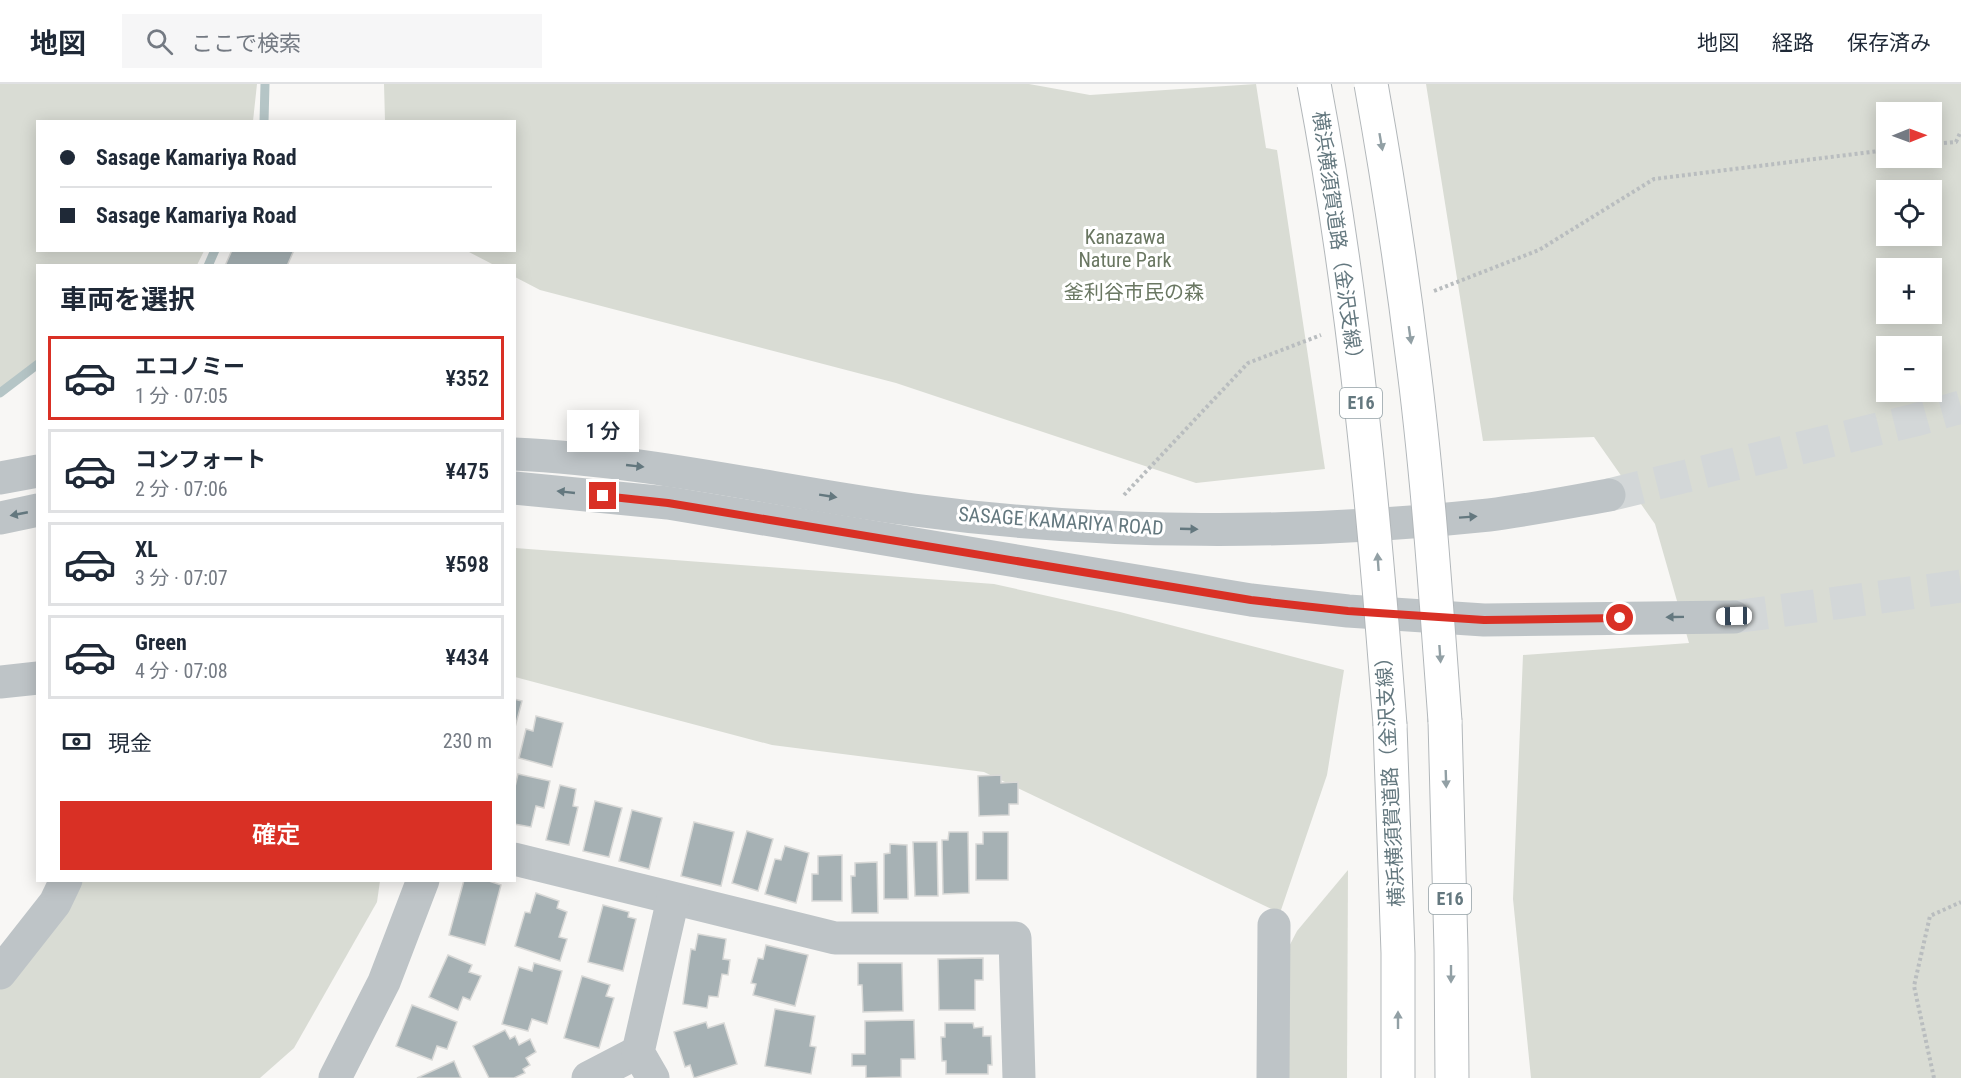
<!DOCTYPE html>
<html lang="ja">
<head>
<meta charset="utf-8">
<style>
  body { margin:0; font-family:"Roboto Condensed","Noto Sans JP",sans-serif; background:#f6f6f7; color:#1f2937; height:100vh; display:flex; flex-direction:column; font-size:22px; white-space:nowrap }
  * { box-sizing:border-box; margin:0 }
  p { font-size:20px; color:#747a83 }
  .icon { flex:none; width:33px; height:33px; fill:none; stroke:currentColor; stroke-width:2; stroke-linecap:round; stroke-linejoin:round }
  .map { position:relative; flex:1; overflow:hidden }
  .drawer { position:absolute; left:36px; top:180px; width:480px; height:618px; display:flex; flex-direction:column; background:#fff; border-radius:0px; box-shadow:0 3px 15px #0003 }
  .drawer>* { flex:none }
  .top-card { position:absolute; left:36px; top:36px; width:480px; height:132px; border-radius:0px; box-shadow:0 3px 15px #0003; display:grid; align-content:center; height:132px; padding:0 24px; background:#fff }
  .needle { width:39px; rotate:89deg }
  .controls { position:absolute; left:1876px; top:18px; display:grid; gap:12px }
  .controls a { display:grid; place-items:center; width:66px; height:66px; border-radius:0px; background:#fff; box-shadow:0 3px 15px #0003; font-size:30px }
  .end { position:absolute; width:27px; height:27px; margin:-14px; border:8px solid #d93025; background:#fff; box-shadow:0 0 0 3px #fff }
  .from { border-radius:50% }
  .bubble { position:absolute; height:42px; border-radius:0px; background:#fff; box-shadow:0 3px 15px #0003; font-size:20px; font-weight:600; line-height:42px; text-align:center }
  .car { position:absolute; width:18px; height:36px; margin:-18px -9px; border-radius:8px; box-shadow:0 0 4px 2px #0007; background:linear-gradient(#fff 24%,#345 0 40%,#fff 0 76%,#345 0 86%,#fff 0) }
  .top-card b { display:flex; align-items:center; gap:21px; height:57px; font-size:22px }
  .top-card b+b { border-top:2px solid #e0e1e3 }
  .top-card i { width:15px; height:15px; background:#1f2937 }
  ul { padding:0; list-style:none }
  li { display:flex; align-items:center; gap:18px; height:84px; margin:0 12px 9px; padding:0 12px; border:3px solid #e0e1e3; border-radius:0px }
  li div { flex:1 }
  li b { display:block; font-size:22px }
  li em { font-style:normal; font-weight:600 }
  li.selected { border-color:#d93025 }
  li>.icon { width:54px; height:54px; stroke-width:1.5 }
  h2 { padding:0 24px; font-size:27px; line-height:72px }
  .pay { display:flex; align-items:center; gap:15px; height:66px; padding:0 24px; font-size:22px }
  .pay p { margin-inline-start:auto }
  .primary-button { display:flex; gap:12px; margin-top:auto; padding:12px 24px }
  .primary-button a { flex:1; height:69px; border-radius:0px; background:#d93025; color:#fff; font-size:24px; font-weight:600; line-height:69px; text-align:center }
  header { display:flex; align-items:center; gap:36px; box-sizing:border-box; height:84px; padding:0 30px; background:#fff; border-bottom:2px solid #e0e1e3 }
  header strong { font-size:28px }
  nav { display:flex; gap:33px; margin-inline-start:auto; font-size:21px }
  .search { width:420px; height:54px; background:#f6f6f7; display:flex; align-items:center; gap:15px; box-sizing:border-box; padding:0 21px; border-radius:0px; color:#747a83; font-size:22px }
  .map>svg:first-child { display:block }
</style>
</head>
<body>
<header>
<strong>地図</strong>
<div class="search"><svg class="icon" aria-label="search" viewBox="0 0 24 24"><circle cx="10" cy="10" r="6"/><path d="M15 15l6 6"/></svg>ここで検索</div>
<nav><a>地図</a><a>経路</a><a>保存済み</a></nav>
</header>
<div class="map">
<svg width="1961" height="994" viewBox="0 0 1961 994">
  <rect width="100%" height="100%" fill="#f8f7f5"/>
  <g fill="#d9dcd4" fill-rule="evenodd">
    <path d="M0 0H257L253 37 38 38V166L204 167 197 181 38 182 37 284 0 306Z"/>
    <path d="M384 0H1029L1090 11 1256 0 1266 64 1277 66 1325 385 1196 399 896 299 540 206 515 193 514 182 494 181 467 167 514 166V38L385 37Z"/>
    <path d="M1426 0H1961V994H1531L1513 815 1523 571 1689 559 1655 440 1594 353 1483 357ZM1887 28H1932V74H1887ZM1887 106H1932V152H1887ZM1887 184H1932V230H1887ZM1887 262H1932V308H1887Z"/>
    <path d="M515 464 994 500 1120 528 1344 586 1327 691 1280 829 984 688 772 661 515 593Z"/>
    <path d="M1348 786 1347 994H1277L1279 882 1297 847Z"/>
    <path d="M78 797H380L377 818 294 964 260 994H0V904Z"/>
  </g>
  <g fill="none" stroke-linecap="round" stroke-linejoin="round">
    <g stroke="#b5c5c6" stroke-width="9">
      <path d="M264 38 265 0"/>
      <path d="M208 182 215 166"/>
      <path d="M0 309 38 280"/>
    </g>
  </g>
  <g fill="#a6b1b4" stroke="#d9d9d7" stroke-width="1.5">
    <path d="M232 166H294L287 182H225Z"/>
    <path d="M514 615 522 617 514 647Z"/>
    <path d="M536 632 563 639 552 683 519 674 526 645 533 647Z"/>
    <path d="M518 690 550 697 544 724 536 722 531 743 514 740V707Z"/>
    <path d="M1001 691V699L1018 698V720H1009V731L979 732 978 692Z"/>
    <path d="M560 701 576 705 573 722 578 723 569 761 546 756Z"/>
    <path d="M595 717 622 724 609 773 583 767Z"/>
    <path d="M632 726 662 734 649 785 619 777Z"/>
    <path d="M694 738 734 748 721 802 681 792Z"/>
    <path d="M747 747 773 755 758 807 732 799Z"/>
    <path d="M949 748H968L969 809 943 810 942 756H948Z"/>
    <path d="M983 748H1008V796H976V760H983Z"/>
    <path d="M913 758H937L938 812H915Z"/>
    <path d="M890 760 907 761 908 815H884V770L890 769Z"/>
    <path d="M785 762 809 769 796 819 765 810 775 775 781 776Z"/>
    <path d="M842 771V817H812V790H818V772Z"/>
    <path d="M877 778 878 829H852L851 792H855V779Z"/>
    <path d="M464 796H486L501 801 485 861 449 851Z"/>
    <path d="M536 809 559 817 557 824 567 828 559 853 567 855 560 877 515 862 525 828 530 829Z"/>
    <path d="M603 821 629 828 628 833 636 835 623 887 588 878Z"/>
    <path d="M698 850 726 855 723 875 730 876 728 891 722 890 718 913 709 912 707 924 683 920 691 865 695 866Z"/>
    <path d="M766 861 808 871 795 922 753 911 756 900 751 899 758 874 763 875Z"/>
    <path d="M448 871 472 881 469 888 481 892 470 916 463 913 458 926 429 913Z"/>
    <path d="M983 874V896H975V926H939L938 875Z"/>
    <path d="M534 879 562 887 547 940 532 935 528 947 502 940 519 883 532 887Z"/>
    <path d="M858 879H902L903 927 863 928 862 901H858Z"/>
    <path d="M582 892 610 901 606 912 614 914 599 964 564 954Z"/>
    <path d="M412 921 457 938 447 965 437 962 432 976 396 962Z"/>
    <path d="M775 925 815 932 810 962 816 963 811 990 765 982Z"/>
    <path d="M914 936 915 975H901V993L866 994V982H852V970H865V937Z"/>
    <path d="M706 938 708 944 724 939 737 980 694 994 690 981 685 983 674 948Z"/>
    <path d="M945 939H973L974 944 983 943V952H991L992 981H988V990H946V977H942L941 953H945Z"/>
    <path d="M505 946 510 955 515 952 519 961 530 955 536 968 526 974 530 981 523 985 525 989 514 994H489L473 962Z"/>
    <path d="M454 977 461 994H417Z"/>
  </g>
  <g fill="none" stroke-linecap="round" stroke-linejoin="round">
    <g stroke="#d3d7d8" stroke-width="33" stroke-dasharray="33 16" stroke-linecap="butt">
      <path d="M1609 411 1915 336 1961 323"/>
      <path d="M1734 533 1961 502"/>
    </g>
    <g stroke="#b2b7ba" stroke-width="35">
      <g id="motorway">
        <path d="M1445 637 1451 865 1452 994"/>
        <path d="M1390 641 1398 869V994"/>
      </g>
    </g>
    <g stroke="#b9bdbf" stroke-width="4" stroke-dasharray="3 3" stroke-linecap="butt">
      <path d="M1932 60 1956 58 1961 47"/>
      <path d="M1434 207 1539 166 1654 95 1887 66"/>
      <path d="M1124 411 1248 279 1321 251"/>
      <path d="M1934 994 1914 902 1930 832 1961 818"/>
    </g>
    <g stroke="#bec4c7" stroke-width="33">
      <path d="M0 598 38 594"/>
      <path d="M514 775 835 854H1015L1019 994"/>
      <path d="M335 994 384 898 423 796"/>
      <path d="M588 994 638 968"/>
      <path d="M653 994 638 968 673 815"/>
      <path d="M1273 994 1274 841"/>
    </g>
    <g stroke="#bec4c7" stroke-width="33">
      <path d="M514 370C649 376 781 408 914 426 1102 451 1301 451 1489 431 1529 426 1569 418 1609 411"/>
      <path d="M0 394 38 387"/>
      <path d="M514 404 668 419 1251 516 1348 527 1484 536 1734 533"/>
      <path d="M0 434 38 426"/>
      <path d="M0 889 55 819 66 796"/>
    </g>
    <use href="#motorway" stroke="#fff" stroke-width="33"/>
    <g stroke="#b2b7ba" stroke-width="35" stroke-linecap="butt">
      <g id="motorway-bridge">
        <path d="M1314 0C1354 212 1374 426 1390 641"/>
        <path d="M1371 0C1387 90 1401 180 1412 270 1428 392 1436 515 1445 637"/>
      </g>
    </g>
    <use href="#motorway-bridge" stroke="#fff" stroke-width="33"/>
  </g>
  <defs><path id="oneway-solid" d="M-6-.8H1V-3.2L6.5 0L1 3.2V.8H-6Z" transform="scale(1.5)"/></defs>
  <g fill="#92a0a5">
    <use href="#oneway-solid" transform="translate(1381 58) rotate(80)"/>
    <use href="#oneway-solid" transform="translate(1410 251) rotate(82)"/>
    <use href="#oneway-solid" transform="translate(1378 478) rotate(-94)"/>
    <use href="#oneway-solid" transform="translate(1440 570) rotate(86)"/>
    <use href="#oneway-solid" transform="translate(1446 695) rotate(88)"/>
    <use href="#oneway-solid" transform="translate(1451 890) rotate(90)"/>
    <use href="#oneway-solid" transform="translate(1398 936) rotate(-90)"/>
  </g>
  <g fill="#64787f">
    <use href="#oneway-solid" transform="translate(635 382) rotate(6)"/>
    <use href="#oneway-solid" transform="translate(566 408) rotate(-174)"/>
    <use href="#oneway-solid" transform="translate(828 412) rotate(9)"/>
    <use href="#oneway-solid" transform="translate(19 430) rotate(169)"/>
    <use href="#oneway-solid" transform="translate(1468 433) rotate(-4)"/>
    <use href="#oneway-solid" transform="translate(1189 445) rotate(2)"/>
    <use href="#oneway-solid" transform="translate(1675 533) rotate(179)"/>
  </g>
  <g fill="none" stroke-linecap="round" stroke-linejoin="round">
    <path stroke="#d93025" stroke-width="8" d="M603 412 668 419 1251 516 1348 527 1484 536 1620 534"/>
  </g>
  <g text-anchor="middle" stroke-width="6" stroke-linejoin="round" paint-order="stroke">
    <g fill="#fff" stroke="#92a0a5" stroke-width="1.5">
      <rect x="1340" y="304" width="42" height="30" rx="4.5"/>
      <rect x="1429" y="800" width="42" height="30" rx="4.5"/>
    </g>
    <g font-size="18" font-weight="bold" fill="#64787f">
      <text x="1361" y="325">E16</text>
      <text x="1450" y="821">E16</text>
    </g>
    <g font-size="20" fill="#6a7762" stroke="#fff">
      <text x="1125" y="160">Kanazawa<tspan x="1125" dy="23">Nature Park</tspan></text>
      <text x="1134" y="215">釜利谷市民の森</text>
    </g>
    <g font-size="20" fill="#64787f" stroke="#fff">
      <text transform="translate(1338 156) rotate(82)" y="7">横浜横須賀道路（金沢支線）</text>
      <text transform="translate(1061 437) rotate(4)" y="7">SASAGE KAMARIYA ROAD</text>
      <text transform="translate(1390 693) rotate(-93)" y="7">横浜横須賀道路（金沢支線）</text>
    </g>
  </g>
</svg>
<div class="controls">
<a><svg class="needle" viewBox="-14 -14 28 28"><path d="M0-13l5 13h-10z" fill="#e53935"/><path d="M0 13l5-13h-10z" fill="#747a83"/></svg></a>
<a><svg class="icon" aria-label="locate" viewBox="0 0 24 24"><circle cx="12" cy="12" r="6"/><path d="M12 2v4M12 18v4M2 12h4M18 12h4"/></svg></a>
<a>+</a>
<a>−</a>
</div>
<i class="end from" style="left:1620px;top:534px"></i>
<i class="end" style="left:603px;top:412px"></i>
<div class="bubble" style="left:567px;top:326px;width:72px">1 分</div>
<i class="car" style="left:1734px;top:532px;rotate:269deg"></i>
<div class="top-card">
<b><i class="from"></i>Sasage Kamariya Road</b>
<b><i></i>Sasage Kamariya Road</b>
</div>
<section class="drawer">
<h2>車両を選択</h2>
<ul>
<li class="selected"><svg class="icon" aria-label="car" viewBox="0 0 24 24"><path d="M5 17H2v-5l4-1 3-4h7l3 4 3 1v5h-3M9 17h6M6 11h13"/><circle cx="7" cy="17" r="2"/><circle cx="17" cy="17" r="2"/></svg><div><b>エコノミー</b><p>1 分 · 07:05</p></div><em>¥352</em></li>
<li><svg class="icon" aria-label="car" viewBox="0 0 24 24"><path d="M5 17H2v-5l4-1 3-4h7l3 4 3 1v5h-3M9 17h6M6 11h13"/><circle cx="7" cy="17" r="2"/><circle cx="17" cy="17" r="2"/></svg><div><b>コンフォート</b><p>2 分 · 07:06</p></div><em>¥475</em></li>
<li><svg class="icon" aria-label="car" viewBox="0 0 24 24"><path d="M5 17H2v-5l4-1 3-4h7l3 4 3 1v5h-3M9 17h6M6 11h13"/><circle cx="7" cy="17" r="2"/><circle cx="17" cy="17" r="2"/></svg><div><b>XL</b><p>3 分 · 07:07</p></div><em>¥598</em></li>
<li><svg class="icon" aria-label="car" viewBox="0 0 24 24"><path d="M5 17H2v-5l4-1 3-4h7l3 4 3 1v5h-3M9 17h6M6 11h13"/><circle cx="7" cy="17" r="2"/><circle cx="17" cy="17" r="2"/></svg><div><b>Green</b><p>4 分 · 07:08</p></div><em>¥434</em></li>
</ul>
<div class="pay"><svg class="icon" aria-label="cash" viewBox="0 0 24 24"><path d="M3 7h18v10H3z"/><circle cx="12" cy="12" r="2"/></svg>現金<p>230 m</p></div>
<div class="primary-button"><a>確定</a></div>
</section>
</div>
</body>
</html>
